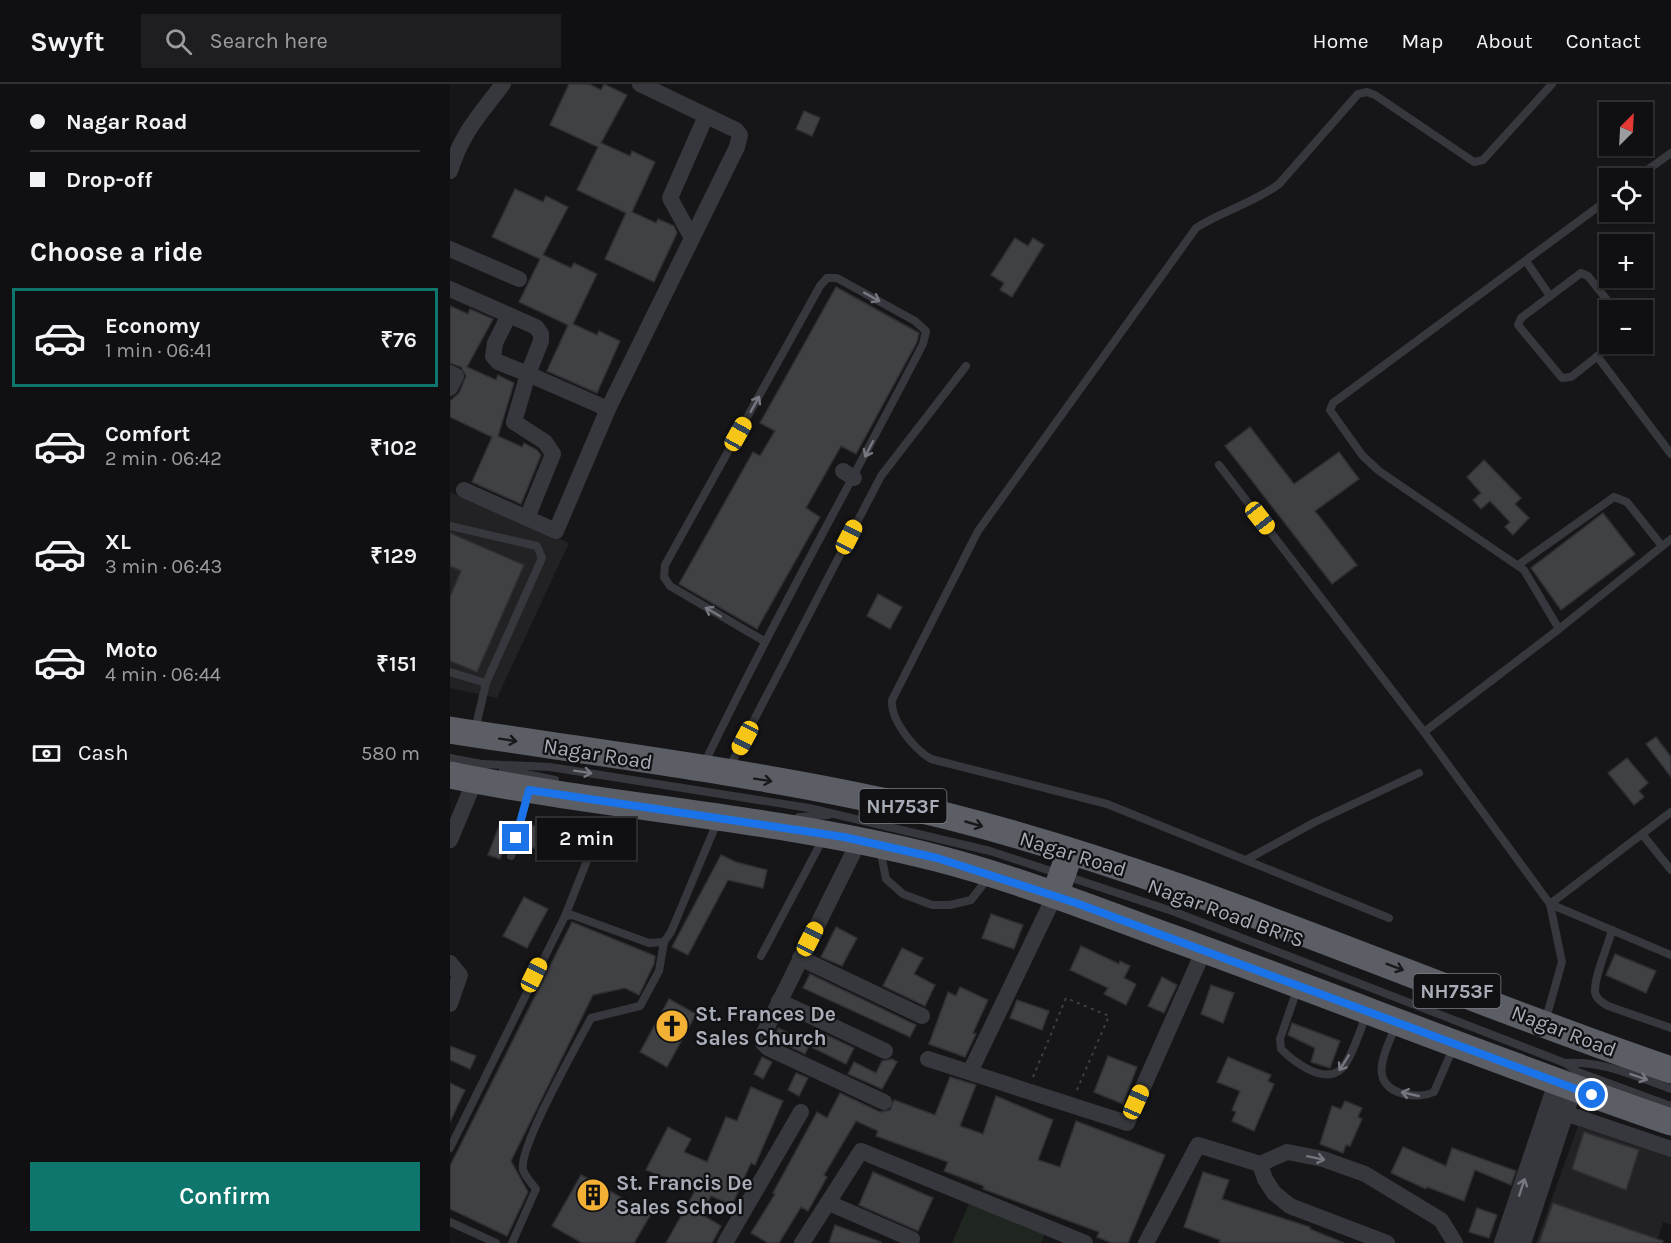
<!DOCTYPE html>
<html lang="en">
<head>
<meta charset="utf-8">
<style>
  body { margin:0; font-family:Karla,sans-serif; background:#1e1e20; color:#f1f3f6; height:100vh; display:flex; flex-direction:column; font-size:22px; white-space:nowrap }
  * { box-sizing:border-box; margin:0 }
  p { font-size:20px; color:#9c9d9f }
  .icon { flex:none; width:33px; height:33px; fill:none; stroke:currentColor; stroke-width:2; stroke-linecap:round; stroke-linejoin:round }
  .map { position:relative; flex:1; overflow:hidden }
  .details { display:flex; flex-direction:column; background:#101012; width:450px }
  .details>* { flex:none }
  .banner { display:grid; align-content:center; height:132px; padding:0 30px; background:#101012 }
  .needle { width:39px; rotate:24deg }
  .buttons { position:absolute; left:1149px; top:18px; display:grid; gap:12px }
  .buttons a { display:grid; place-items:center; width:54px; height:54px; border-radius:0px; background:#101012; box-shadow:0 2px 4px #0004,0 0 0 2px #303032; font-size:30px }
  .end { position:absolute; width:27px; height:27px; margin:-14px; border:8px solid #1a73e8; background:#fff; box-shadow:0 0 0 3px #fff }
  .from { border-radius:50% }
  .bubble { position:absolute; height:42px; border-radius:0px; background:#101012; box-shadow:0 2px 4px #0004,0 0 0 2px #303032; font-size:20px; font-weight:600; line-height:42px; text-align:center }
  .car { position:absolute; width:18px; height:36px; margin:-18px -9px; border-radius:8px; box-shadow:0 0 4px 2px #0007; background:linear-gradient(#f5c518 24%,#345 0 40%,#f5c518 0 76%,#345 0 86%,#f5c518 0) }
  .banner b { display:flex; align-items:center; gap:21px; height:57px; font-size:22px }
  .banner b+b { border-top:2px solid #303032 }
  .banner i { width:15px; height:15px; background:#f1f3f6 }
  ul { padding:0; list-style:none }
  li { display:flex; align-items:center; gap:18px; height:99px; margin:0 12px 9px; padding:0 18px; border:3px solid transparent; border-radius:0px }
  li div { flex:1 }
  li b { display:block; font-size:22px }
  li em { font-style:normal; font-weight:600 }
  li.current { border-color:#0f766e }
  li>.icon { width:54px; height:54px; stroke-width:1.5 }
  h2 { padding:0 30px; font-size:27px; line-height:72px }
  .pay { display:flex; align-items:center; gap:15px; height:66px; padding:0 30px; font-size:22px }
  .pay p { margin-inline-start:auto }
  .primary-button { display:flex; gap:12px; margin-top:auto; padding:12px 30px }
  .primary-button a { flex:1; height:69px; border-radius:0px; background:#0f766e; color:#fff; font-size:24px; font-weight:600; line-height:69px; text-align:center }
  header { display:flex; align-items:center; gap:36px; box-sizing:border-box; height:84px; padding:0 30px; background:#101012; border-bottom:2px solid #303032 }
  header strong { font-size:28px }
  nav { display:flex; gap:33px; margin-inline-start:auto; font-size:21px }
  .search { width:420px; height:54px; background:#1e1e20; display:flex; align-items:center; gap:15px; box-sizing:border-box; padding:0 21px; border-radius:0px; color:#9c9d9f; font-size:22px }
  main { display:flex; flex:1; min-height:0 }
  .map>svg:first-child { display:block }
</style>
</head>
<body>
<header>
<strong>Swyft</strong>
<div class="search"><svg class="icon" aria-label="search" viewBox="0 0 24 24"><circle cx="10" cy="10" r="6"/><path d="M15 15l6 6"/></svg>Search here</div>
<nav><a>Home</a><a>Map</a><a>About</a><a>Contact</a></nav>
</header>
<main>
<section class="details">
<div class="banner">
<b><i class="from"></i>Nagar Road</b>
<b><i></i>Drop-off</b>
</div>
<h2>Choose a ride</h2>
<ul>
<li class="current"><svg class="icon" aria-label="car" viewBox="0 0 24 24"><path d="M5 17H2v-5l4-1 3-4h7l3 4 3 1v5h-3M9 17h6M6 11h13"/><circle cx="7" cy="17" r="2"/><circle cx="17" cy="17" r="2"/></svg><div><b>Economy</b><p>1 min · 06:41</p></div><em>₹76</em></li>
<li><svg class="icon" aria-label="car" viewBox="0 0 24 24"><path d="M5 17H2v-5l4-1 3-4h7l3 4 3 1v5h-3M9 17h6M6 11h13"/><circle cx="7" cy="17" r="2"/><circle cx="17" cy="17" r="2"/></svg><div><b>Comfort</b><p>2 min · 06:42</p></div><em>₹102</em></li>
<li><svg class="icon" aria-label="car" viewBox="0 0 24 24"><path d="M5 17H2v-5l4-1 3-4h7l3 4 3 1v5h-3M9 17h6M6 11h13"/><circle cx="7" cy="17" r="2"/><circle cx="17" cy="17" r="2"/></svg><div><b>XL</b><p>3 min · 06:43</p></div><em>₹129</em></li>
<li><svg class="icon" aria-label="car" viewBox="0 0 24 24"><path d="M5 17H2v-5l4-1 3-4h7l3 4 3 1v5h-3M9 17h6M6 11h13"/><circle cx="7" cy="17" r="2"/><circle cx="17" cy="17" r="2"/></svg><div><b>Moto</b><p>4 min · 06:44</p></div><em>₹151</em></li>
</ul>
<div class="pay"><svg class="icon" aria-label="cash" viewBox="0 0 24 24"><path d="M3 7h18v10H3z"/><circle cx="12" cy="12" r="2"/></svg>Cash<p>580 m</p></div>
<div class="primary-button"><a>Confirm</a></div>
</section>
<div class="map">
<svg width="1221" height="1159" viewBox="0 0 1221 1159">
  <rect width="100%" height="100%" fill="#161618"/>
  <g fill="#222225">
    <path d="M0 408 119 459 47 614 0 604Z"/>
    <path d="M1128 1042 1221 1073V1141L1213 1138 1207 1159H1086Z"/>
  </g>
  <path fill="#1e261f" d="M521 1115 596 1147 591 1159H502Z"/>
  <g fill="#404145" stroke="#303034" stroke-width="1.5">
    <path d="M119 0H139L151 6 154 0 177 11 151 59 180 72 182 67 205 78 182 128 206 139 208 135 224 142 227 149 204 198 155 175 176 129 127 106 148 63 100 41Z"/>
    <path d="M354 27 370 34 362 52 346 45Z"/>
    <path d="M65 105 93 118 96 112 118 123 93 171 121 184 124 179 147 190 123 240 147 251 149 247 170 257 147 309 97 287 118 241 69 218 90 175 42 153Z"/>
    <path d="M565 154 578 162 583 154 594 161 562 213 550 206 554 199 541 191Z"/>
    <path d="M386 203 469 249 467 258 406 370 391 362 356 424 370 433 307 545 229 500 303 368 310 372 325 347 310 339Z"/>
    <path d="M0 222 18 230 20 225 43 235 17 283 46 296 48 291 64 299 48 352 72 363 74 359 87 366 91 371 71 420 22 398 42 353 0 333V317L9 309 16 292 11 283 0 279Z"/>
    <path d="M800 343 844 400 889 368 909 395 865 427 907 481 882 500 775 362Z"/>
    <path d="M1034 376 1071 414 1065 420 1079 434 1063 451 1055 443 1060 438 1040 417 1031 425 1023 416 1031 409 1017 393Z"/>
    <path d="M1153 429 1185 470 1111 526 1081 484Z"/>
    <path d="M0 449 74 481 27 588 0 577V513L11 487 0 482Z"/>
    <path d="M428 510 452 523 440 545 417 532Z"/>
    <path d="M1206 653 1221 673V693L1196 660Z"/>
    <path d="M1177 674 1198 699 1189 707 1194 713 1184 721 1158 689Z"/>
    <path d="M51 737 63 742 50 775 38 771Z"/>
    <path d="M77 739 99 748 91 767 71 759Z"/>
    <path d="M112 739 138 749 130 767 105 757Z"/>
    <path d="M271 771 286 778 317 786 313 804 278 796 238 871 222 863Z"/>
    <path d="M74 813 98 825 77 864 53 852Z"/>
    <path d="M541 830 573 841 564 865 532 854Z"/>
    <path d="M122 838 205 872 204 880 189 911 175 904 143 911 61 1077 78 1108 57 1152 0 1125V1082Z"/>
    <path d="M386 843 407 854 392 882 371 873Z"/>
    <path d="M631 862 669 880 670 877 680 882 674 894 686 900 676 921 654 910 658 904 620 886Z"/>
    <path d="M452 864 473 874 464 890 485 901 475 922 433 902Z"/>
    <path d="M1165 870 1206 887 1196 909 1156 891Z"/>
    <path d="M360 890 466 941 460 953 353 904Z"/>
    <path d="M712 893 727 901 714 929 698 922Z"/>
    <path d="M761 901 784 909 773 939 751 930Z"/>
    <path d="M510 903 538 916 523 949 526 950 515 973 479 960 498 908 506 912Z"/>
    <path d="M219 915 246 930 217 983 190 968Z"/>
    <path d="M567 916 599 927 592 946 560 934Z"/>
    <path d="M842 939 890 957 880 984 861 978 865 964 838 951Z"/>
    <path d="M328 944 360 959 355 970 324 955Z"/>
    <path d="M370 948 404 964 396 980 363 964Z"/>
    <path d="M0 962 26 972 20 985 0 976Z"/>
    <path d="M658 972 687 983 673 1020 644 1008Z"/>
    <path d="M312 973 322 978 313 995 304 990Z"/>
    <path d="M778 973 821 991 818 997 824 1000 804 1047 782 1037 786 1028 782 1026 790 1007 767 998Z"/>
    <path d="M442 975 447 978 432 1005 398 990 404 978 426 989 432 977Z"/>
    <path d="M346 989 358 994 349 1012 338 1006Z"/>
    <path d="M500 993 526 1001 510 1042 533 1050 546 1012 603 1036 588 1076 610 1083 626 1037 715 1071 678 1159H662L647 1153 649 1148 533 1105 534 1102 494 1087 498 1078 426 1052 428 1047 406 1037 374 1091 377 1093 358 1127 351 1123 329 1159H318L301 1149 325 1110 323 1109 367 1028 377 1034 390 1009 430 1028 440 1026 444 1016 485 1031Z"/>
    <path d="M0 999 15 1006 0 1038Z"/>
    <path d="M301 1003 333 1017 305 1081 301 1079 282 1121 261 1112 251 1130 271 1142 262 1159H216L245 1107 196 1086 218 1043 241 1055 234 1068 257 1078 276 1033 287 1037Z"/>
    <path d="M895 1017 912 1024 908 1033 912 1035 900 1062 896 1061 893 1069 870 1060 882 1022 891 1025Z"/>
    <path d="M1134 1048 1189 1066 1176 1106 1122 1085Z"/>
    <path d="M953 1063 996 1082 1002 1064 1066 1087 1061 1101 1025 1086 1014 1117 977 1103 976 1105 941 1089Z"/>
    <path d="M423 1088 483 1114 468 1147 409 1121Z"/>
    <path d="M753 1088 779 1096 772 1115 860 1143V1145L894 1159H769L770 1156 734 1143Z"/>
    <path d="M131 1091 201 1130 184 1159H132L102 1142Z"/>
    <path d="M1103 1119 1213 1157 1212 1159H1089Z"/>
    <path d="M1027 1124 1047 1131 1039 1154 1019 1148Z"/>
    <path d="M385 1141 431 1158V1159H379Z"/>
  </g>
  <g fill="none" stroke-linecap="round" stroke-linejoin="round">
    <path stroke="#3d3f44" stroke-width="2" stroke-dasharray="3 4.5" stroke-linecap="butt" d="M583 993 616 914 659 932 626 1008"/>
    <g stroke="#37383d" stroke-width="8">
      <path d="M1186 94 1221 69"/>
      <path d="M1160 114 883 319 880 326 912 371 929 387 1074 486 1109 545 1221 455"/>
      <path d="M1076 177 1100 212"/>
      <path d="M1163 260 1121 293 1112 294 1068 241 1071 234 1131 189 1138 192 1165 226"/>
      <path d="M1147 272 1221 370"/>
      <path d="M769 381 974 648 1109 545"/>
      <path d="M0 442 87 462 92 474 36 599 25 646"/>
      <path d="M1068 481 1164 413 1177 418 1212 462"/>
      <path d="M0 588 36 599"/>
      <path d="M974 648 1100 820 1221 728"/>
      <path d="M0 674 37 681"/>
      <path d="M33 680 100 683 359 724 540 767 725 828 1115 979 1128 988 1221 1022"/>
      <path d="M253 682C322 539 400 401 473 260L476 247 465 237 387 194H377L370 202 215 481 214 493 220 502 314 557"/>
      <path d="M279 684 431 392 516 282"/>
      <path d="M53 685 105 696"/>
      <path d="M349 733 378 731"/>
      <path d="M1192 750 1221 786"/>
      <path d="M430 765 436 795 453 810 482 821H500L521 816 538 794"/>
      <path d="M61 772 78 709"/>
      <path d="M796 776 865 738 969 689"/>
      <path d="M1100 820 1221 871"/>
      <path d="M115 832 144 759"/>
      <path d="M939 834 657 720 481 675C464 665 440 636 442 616L528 447 746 144C772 127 804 119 829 100L908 10 917 8 925 11 1024 78 1033 76 1102 0"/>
      <path d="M1162 846C1158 862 1144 893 1145 908 1146 915 1152 918 1158 922L1221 944"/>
      <path d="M311 872 374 753"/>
      <path d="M848 903 830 955 831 965C843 977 871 999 889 987 900 980 911 944 916 931"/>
      <path d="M1095 938 1112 878 1100 820"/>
      <path d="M946 941C941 954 929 977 932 991 937 1012 969 1015 984 1008L1004 962"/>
      <path d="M1115 979C1152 976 1187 993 1221 1005"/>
      <path d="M0 1064 115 832 122 831 199 859 214 858 221 848 268 736"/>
      <path d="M0 1138 46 1159"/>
      <path d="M62 1159 86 1105C82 1100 75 1092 73 1086 68 1064 128 959 141 934L190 922 209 887 214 858"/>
    </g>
    <g stroke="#37383d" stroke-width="16">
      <path d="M0 87C13 47 29 32 53 0"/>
      <path d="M242 154 220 114 256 32"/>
      <path d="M0 165 69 195"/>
      <path d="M0 205 86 243 91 250V257L78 290 158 325"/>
      <path d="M59 231 45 259 43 272 48 278 78 290 64 338 95 358 103 370 77 434"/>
      <path d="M0 289 6 292 0 304"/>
      <path d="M393 387 404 394"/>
      <path d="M14 406 106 447 158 325 287 63 290 51 286 46 190 0"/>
      <path d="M0 756 25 696"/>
      <path d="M409 757 312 953 313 959 318 964 434 1018"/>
      <path d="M350 874 472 932"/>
      <path d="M0 879 10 891 0 920"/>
      <path d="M329 917 435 967"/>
      <path d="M478 975 677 1039 754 866"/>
      <path d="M520 988 605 811"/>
      <path d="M1103 1025 1221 1065"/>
      <path d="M810 1080 815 1095 824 1109 840 1122 937 1159"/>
      <path d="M379 1119 462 1155"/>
      <path d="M275 1159 351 1028"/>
      <path d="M352 1159 411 1067 635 1159"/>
      <path d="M696 1159 748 1061 810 1080 837 1068 873 1075 915 1090 991 1136 1005 1159"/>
    </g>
    <g stroke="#37383d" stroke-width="20">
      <path d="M1054 1159 1108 999"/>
      <path d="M1071 1159 1122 1004"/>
    </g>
    <g stroke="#5b5e65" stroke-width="27">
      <path d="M0 646C164 672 336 692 497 732 746 795 979 904 1221 986"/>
      <path d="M0 691C161 724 326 733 486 774 568 795 648 827 728 856 893 916 1055 981 1221 1038"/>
      <path d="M605 811 620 768"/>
    </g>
  </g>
  <defs><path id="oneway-shaft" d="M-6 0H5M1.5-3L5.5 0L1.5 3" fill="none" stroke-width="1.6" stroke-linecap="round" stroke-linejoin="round" transform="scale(1.5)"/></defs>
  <g stroke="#757881">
    <use href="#oneway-shaft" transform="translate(422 213) rotate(29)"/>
    <use href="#oneway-shaft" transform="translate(305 320) rotate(-61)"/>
    <use href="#oneway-shaft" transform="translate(419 365) rotate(117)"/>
    <use href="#oneway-shaft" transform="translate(263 528) rotate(-150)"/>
    <use href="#oneway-shaft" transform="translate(133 688) rotate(9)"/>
    <use href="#oneway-shaft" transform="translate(894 979) rotate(122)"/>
    <use href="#oneway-shaft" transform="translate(1189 993) rotate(19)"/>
    <use href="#oneway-shaft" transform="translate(960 1010) rotate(-167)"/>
    <use href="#oneway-shaft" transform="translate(866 1074) rotate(12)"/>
    <use href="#oneway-shaft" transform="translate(1072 1103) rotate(-72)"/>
  </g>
  <g stroke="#18191b">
    <use href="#oneway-shaft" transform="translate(58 656) rotate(9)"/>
    <use href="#oneway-shaft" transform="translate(313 696) rotate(9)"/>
    <use href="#oneway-shaft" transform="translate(524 740) rotate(16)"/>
    <use href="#oneway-shaft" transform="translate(945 883) rotate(21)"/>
  </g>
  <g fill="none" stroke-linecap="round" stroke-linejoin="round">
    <path stroke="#1a73e8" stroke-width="8" d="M66 754 79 706 394 753 487 774 626 819 1142 1011"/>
  </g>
  <defs>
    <g id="church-disc" transform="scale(1.725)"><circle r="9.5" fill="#f2b134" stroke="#111113"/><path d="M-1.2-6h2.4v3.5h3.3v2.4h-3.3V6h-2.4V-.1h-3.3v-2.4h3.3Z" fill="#111"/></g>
    <g id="building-disc" transform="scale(1.725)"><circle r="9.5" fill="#f2b134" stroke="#111113"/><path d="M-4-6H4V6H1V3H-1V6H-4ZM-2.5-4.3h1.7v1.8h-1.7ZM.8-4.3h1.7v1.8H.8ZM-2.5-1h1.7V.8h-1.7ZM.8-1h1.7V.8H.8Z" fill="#111"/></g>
  </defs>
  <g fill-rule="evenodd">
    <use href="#church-disc" x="222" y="942"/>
    <use href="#building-disc" x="143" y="1111"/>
  </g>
  <g text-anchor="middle" stroke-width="4.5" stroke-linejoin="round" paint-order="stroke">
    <g fill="#111113" stroke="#7b7e86" stroke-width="1.5">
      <rect x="409.5" y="705" width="87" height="34" rx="4.5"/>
      <rect x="963.5" y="890" width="87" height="34" rx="4.5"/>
    </g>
    <g font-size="20" font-weight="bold" fill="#a8adb8">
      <text x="453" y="729">NH753F</text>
      <text x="1007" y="914">NH753F</text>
    </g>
    <g font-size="21" fill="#a8adb8" stroke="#111113">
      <text transform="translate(148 670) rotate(9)" y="7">Nagar Road</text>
      <text transform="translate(623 770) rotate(17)" y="7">Nagar Road</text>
      <text transform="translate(776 829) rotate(20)" y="7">Nagar Road BRTS</text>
      <text transform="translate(1114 947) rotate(21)" y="7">Nagar Road</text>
    </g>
    <g font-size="21" font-weight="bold" fill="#a8adb8" stroke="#111113" text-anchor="start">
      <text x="245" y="937">St. Frances De<tspan x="245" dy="24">Sales Church</tspan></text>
      <text x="166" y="1106">St. Francis De<tspan x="166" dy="24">Sales School</tspan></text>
    </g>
  </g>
</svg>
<div class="buttons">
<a><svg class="needle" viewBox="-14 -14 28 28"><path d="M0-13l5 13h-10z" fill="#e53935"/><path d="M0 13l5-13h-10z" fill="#9c9d9f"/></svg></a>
<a><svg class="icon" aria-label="locate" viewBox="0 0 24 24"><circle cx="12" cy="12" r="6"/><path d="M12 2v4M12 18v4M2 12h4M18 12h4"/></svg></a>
<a>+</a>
<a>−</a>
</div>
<i class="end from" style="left:1142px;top:1011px"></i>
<i class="end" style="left:66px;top:754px"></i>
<div class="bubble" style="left:87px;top:734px;width:99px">2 min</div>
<i class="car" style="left:288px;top:350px;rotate:29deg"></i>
<i class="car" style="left:810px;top:434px;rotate:142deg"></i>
<i class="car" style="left:399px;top:453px;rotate:27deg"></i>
<i class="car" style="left:295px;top:654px;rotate:208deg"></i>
<i class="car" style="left:360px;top:855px;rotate:27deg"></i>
<i class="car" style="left:84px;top:891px;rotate:26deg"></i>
<i class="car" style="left:686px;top:1018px;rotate:24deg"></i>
</div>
</main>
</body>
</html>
